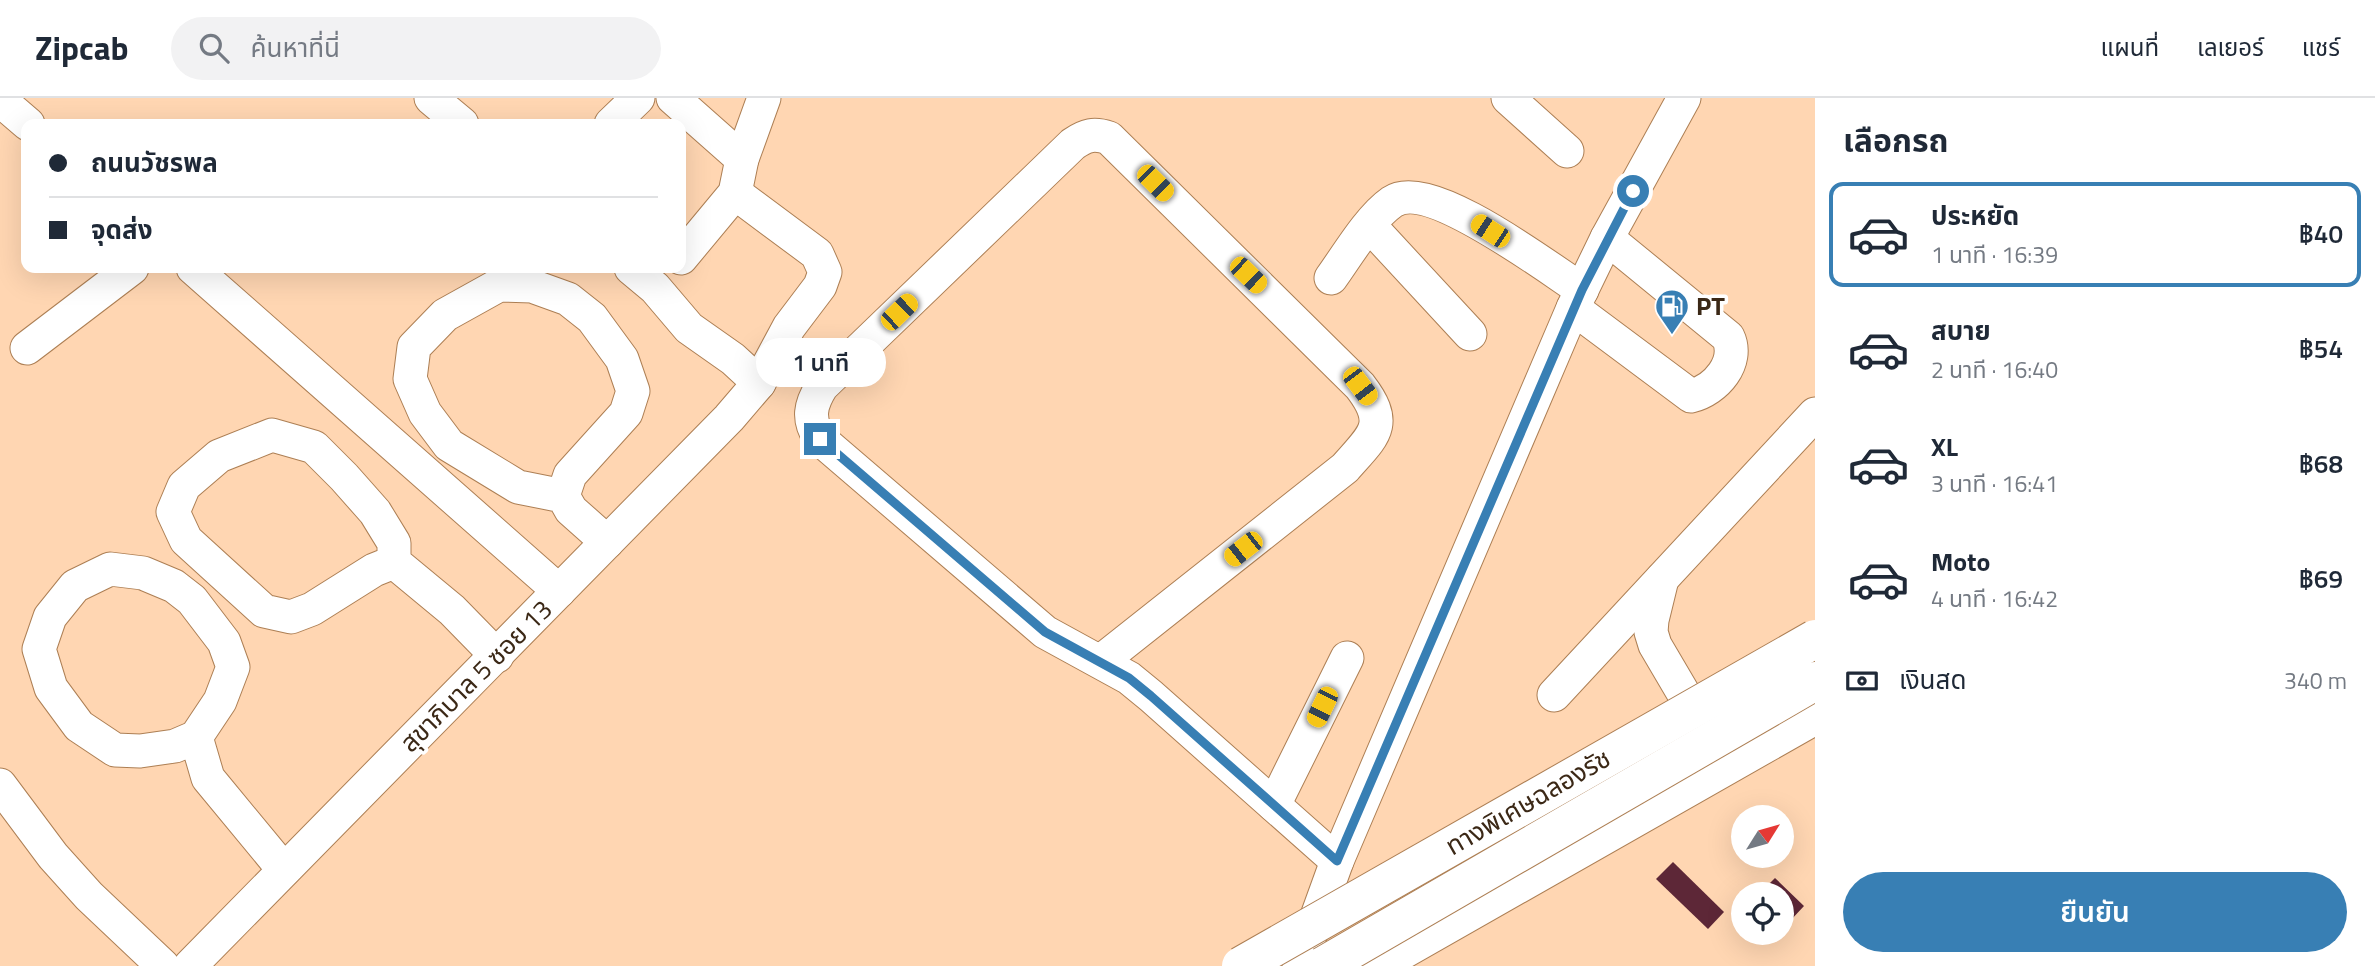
<!DOCTYPE html>
<html lang="th">
<head>
<meta charset="utf-8">
<style>
  body { margin:0; font-family:"Titillium Web","Noto Sans Thai",sans-serif; background:#f2f2f3; color:#1f2937; height:100vh; display:flex; flex-direction:column; font-size:26px; white-space:nowrap }
  * { box-sizing:border-box; margin:0 }
  p { font-size:23px; color:#747a83 }
  .icon { flex:none; width:38px; height:38px; fill:none; stroke:currentColor; stroke-width:2; stroke-linecap:round; stroke-linejoin:round }
  .map { position:relative; flex:1; overflow:hidden }
  .drawer { display:flex; flex-direction:column; background:#fff; width:560px }
  .drawer>* { flex:none }
  .guide { position:absolute; left:21px; top:21px; width:665px; height:154px; border-radius:14px; box-shadow:0 7px 28px #0002; display:grid; align-content:center; height:154px; padding:0 28px; background:#fff }
  .needle { width:46px; rotate:53deg }
  .controls { position:absolute; left:1731px; top:707px; display:grid; gap:14px }
  .controls a { display:grid; place-items:center; width:63px; height:63px; border-radius:50%; background:#fff; box-shadow:0 7px 28px #0002; font-size:35px }
  .end { position:absolute; width:32px; height:32px; margin:-16px; border:9px solid #387fb4; background:#fff; box-shadow:0 0 0 4px #fff }
  .from { border-radius:50% }
  .bubble { position:absolute; height:49px; border-radius:24px; background:#fff; box-shadow:0 7px 28px #0002; font-size:23px; font-weight:600; line-height:49px; text-align:center }
  .car { position:absolute; width:21px; height:42px; margin:-21px -10px; border-radius:9px; box-shadow:0 0 5px 2px #0007; background:linear-gradient(#f5c518 24%,#345 0 40%,#f5c518 0 76%,#345 0 86%,#f5c518 0) }
  .guide b { display:flex; align-items:center; gap:24px; height:66px; font-size:26px }
  .guide b+b { border-top:2px solid #e0e1e3 }
  .guide i { width:18px; height:18px; background:#1f2937 }
  ul { padding:0; list-style:none }
  li { display:flex; align-items:center; gap:21px; height:105px; margin:0 14px 10px; padding:0 14px; border:4px solid transparent; border-radius:14px }
  li div { flex:1 }
  li b { display:block; font-size:26px }
  li em { font-style:normal; font-weight:600 }
  li.current { border-color:#387fb4 }
  li>.icon { width:63px; height:63px; stroke-width:1.5 }
  h2 { padding:0 28px; font-size:32px; line-height:84px }
  .pay { display:flex; align-items:center; gap:18px; height:77px; padding:0 28px; font-size:26px }
  .pay p { margin-inline-start:auto }
  .action { display:flex; gap:14px; margin-top:auto; padding:14px 28px }
  .action a { flex:1; height:80px; border-radius:42px; background:#387fb4; color:#fff; font-size:28px; font-weight:600; line-height:80px; text-align:center }
  header { display:flex; align-items:center; gap:42px; box-sizing:border-box; height:98px; padding:0 35px; background:#fff; border-bottom:2px solid #e0e1e3 }
  header strong { font-size:33px }
  nav { display:flex; gap:38px; margin-inline-start:auto; font-size:24px }
  .search { width:490px; height:63px; background:#f2f2f3; display:flex; align-items:center; gap:18px; box-sizing:border-box; padding:0 24px; border-radius:38px; color:#747a83; font-size:26px }
  main { display:flex; flex:1; min-height:0 }
  .map>svg:first-child { display:block }
</style>
</head>
<body>
<header>
<strong>Zipcab</strong>
<div class="search"><svg class="icon" aria-label="search" viewBox="0 0 24 24"><circle cx="10" cy="10" r="6"/><path d="M15 15l6 6"/></svg>ค้นหาที่นี่</div>
<nav><a>แผนที่</a><a>เลเยอร์</a><a>แชร์</a></nav>
</header>
<main>
<div class="map">
<svg width="1815" height="868" viewBox="0 0 1815 868">
  <rect width="100%" height="100%" fill="#ffd6b2"/>
  <g fill="#5d2737">
    <path d="M1673 764 1724 814 1708 831 1656 781Z"/>
    <path d="M1775 780 1804 808 1790 823 1782 815V796H1759Z"/>
  </g>
  <g fill="none" stroke-linecap="round" stroke-linejoin="round">
    <g stroke="#ad7f54" stroke-width="35">
      <g id="minor">
        <path d="M431 0 462 26"/>
        <path d="M673 0 742 61"/>
        <path d="M1508 0 1567 53"/>
        <path d="M0 2 28 26"/>
        <path d="M611 26 638 0"/>
        <path d="M1370 128 1470 236"/>
        <path d="M681 160 735 95 742 61 764 0"/>
        <path d="M193 170 559 493"/>
        <path d="M631 170 655 190 689 230 733 261 759 285"/>
        <path d="M1331 180C1347 158 1369 120 1392 104 1429 79 1548 170 1582 192"/>
        <path d="M1573 210 1691 298C1716 292 1740 264 1728 239L1607 140"/>
        <path d="M27 250 132 170"/>
        <path d="M563 398 518 389 449 347 425 315 410 281 414 249 445 217 499 187 532 188 568 201 592 220 622 261 633 293 626 315 570 377 563 398 571 412 607 444"/>
        <path d="M394 464V445L375 414 344 379 314 349 272 337 219 358 184 388 173 414 186 442 264 513 291 519 312 511 374 472 394 464 452 512 497 558"/>
        <path d="M1662 481 1652 522 1651 534 1655 547 1705 632"/>
        <path d="M1100 564 1345 370C1374 337 1390 327 1360 288L1109 40C1094 35 1086 37 1073 46L822 288C810 307 807 321 820 341L1045 534 1129 580 1151 598 1337 763"/>
        <path d="M1554 597 1815 316"/>
        <path d="M196 639 175 648 140 653 115 652 79 628 51 590 39 551 50 519 75 488 110 471 143 475 174 488 192 502 224 544 233 569 220 603 196 639 208 680 284 772"/>
        <path d="M0 687 53 758 89 798 163 868"/>
        <path d="M1274 707 1347 560"/>
        <path d="M190 868 729 320 759 285 789 229 820 188 825 174 817 156 735 95"/>
        <path d="M1299 868 1337 763 1573 210 1607 140 1684 0"/>
        <path d="M1379 868 1815 620"/>
      </g>
    </g>
    <use href="#minor" stroke="#fff" stroke-width="33"/>
    <g stroke="#ad7f54" stroke-width="40" stroke-linecap="butt">
      <g id="highway-bridge">
        <path d="M1241 868 1815 541"/>
        <path d="M1323 868 1815 583"/>
      </g>
    </g>
    <use href="#highway-bridge" stroke="#fff" stroke-width="38"/>
  </g>
  <g fill="none" stroke-linecap="round" stroke-linejoin="round">
    <path stroke="#387fb4" stroke-width="9" d="M820 341 1045 534 1129 580 1151 598 1337 763 1582 192 1633 93"/>
  </g>
  <defs>
    <g id="fuel-pin" transform="scale(1.75)"><path d="M0 17L-7.5 6A9.5 9.5 0 1 1 7.5 6Z" fill="#387fb4" stroke="#fff"/><path d="M-5.5-6h7V0h2V4h1.3V-2.5L3-4.5l.8-.8L6-3V5H2.5V1h-1V6h-7ZM-4.2-4.7v3.2H.2V-4.7Z" fill="#fff"/></g>
  </defs>
  <g fill-rule="evenodd">
    <use href="#fuel-pin" x="1672" y="208"/>
  </g>
  <g text-anchor="middle" stroke-width="7" stroke-linejoin="round" paint-order="stroke">
    <g font-size="26" font-weight="bold" fill="#3b2816" stroke="#fff" text-anchor="start">
      <text x="1696" y="217">PT</text>
    </g>
    <g font-size="26" fill="#3b2816" stroke="#fff">
      <text transform="translate(476 578) rotate(-45)" y="9">สุขาภิบาล 5 ซอย 13</text>
      <text transform="translate(1528 704) rotate(-30)" y="9">ทางพิเศษฉลองรัช</text>
    </g>
  </g>
</svg>
<div class="controls">
<a><svg class="needle" viewBox="-14 -14 28 28"><path d="M0-13l5 13h-10z" fill="#e53935"/><path d="M0 13l5-13h-10z" fill="#747a83"/></svg></a>
<a><svg class="icon" aria-label="locate" viewBox="0 0 24 24"><circle cx="12" cy="12" r="6"/><path d="M12 2v4M12 18v4M2 12h4M18 12h4"/></svg></a>
</div>
<i class="end from" style="left:1633px;top:93px"></i>
<i class="end" style="left:820px;top:341px"></i>
<div class="bubble" style="left:756px;top:240px;width:130px">1 นาที</div>
<i class="car" style="left:1155px;top:85px;rotate:135deg"></i>
<i class="car" style="left:1490px;top:133px;rotate:303deg"></i>
<i class="car" style="left:1248px;top:177px;rotate:134deg"></i>
<i class="car" style="left:899px;top:214px;rotate:46deg"></i>
<i class="car" style="left:1360px;top:288px;rotate:143deg"></i>
<i class="car" style="left:1243px;top:451px;rotate:232deg"></i>
<i class="car" style="left:1322px;top:609px;rotate:206deg"></i>
<div class="guide">
<b><i class="from"></i>ถนนวัชรพล</b>
<b><i></i>จุดส่ง</b>
</div>
</div>
<section class="drawer">
<h2>เลือกรถ</h2>
<ul>
<li class="current"><svg class="icon" aria-label="car" viewBox="0 0 24 24"><path d="M5 17H2v-5l4-1 3-4h7l3 4 3 1v5h-3M9 17h6M6 11h13"/><circle cx="7" cy="17" r="2"/><circle cx="17" cy="17" r="2"/></svg><div><b>ประหยัด</b><p>1 นาที · 16:39</p></div><em>฿40</em></li>
<li><svg class="icon" aria-label="car" viewBox="0 0 24 24"><path d="M5 17H2v-5l4-1 3-4h7l3 4 3 1v5h-3M9 17h6M6 11h13"/><circle cx="7" cy="17" r="2"/><circle cx="17" cy="17" r="2"/></svg><div><b>สบาย</b><p>2 นาที · 16:40</p></div><em>฿54</em></li>
<li><svg class="icon" aria-label="car" viewBox="0 0 24 24"><path d="M5 17H2v-5l4-1 3-4h7l3 4 3 1v5h-3M9 17h6M6 11h13"/><circle cx="7" cy="17" r="2"/><circle cx="17" cy="17" r="2"/></svg><div><b>XL</b><p>3 นาที · 16:41</p></div><em>฿68</em></li>
<li><svg class="icon" aria-label="car" viewBox="0 0 24 24"><path d="M5 17H2v-5l4-1 3-4h7l3 4 3 1v5h-3M9 17h6M6 11h13"/><circle cx="7" cy="17" r="2"/><circle cx="17" cy="17" r="2"/></svg><div><b>Moto</b><p>4 นาที · 16:42</p></div><em>฿69</em></li>
</ul>
<div class="pay"><svg class="icon" aria-label="cash" viewBox="0 0 24 24"><path d="M3 7h18v10H3z"/><circle cx="12" cy="12" r="2"/></svg>เงินสด<p>340 m</p></div>
<div class="action"><a>ยืนยัน</a></div>
</section>
</main>
</body>
</html>
